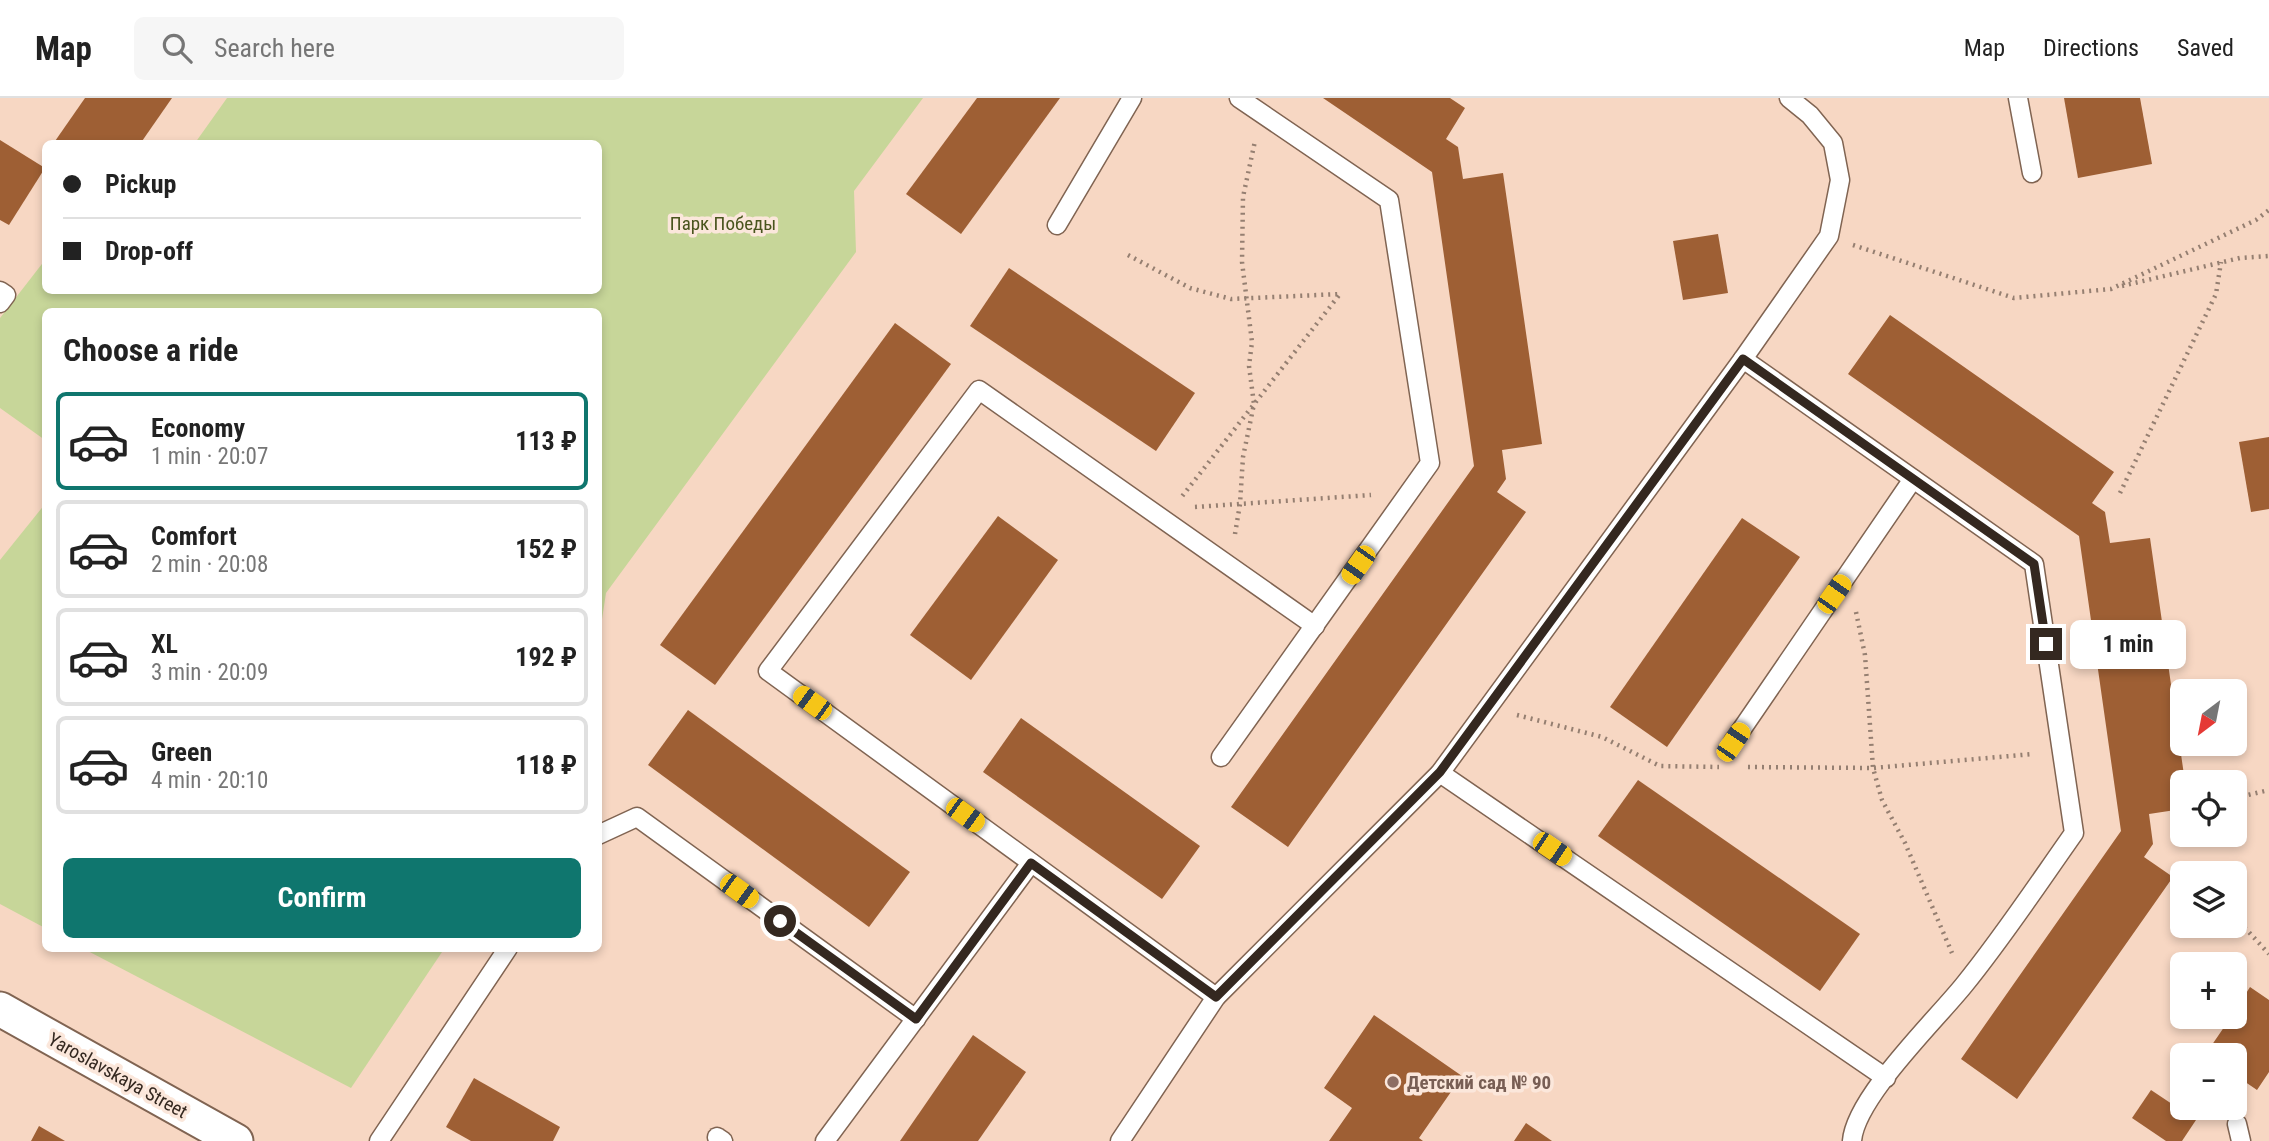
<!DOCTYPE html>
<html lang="en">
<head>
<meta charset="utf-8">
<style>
  body { margin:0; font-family:"Roboto Condensed",sans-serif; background:#f6f6f6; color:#222; height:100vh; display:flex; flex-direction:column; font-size:26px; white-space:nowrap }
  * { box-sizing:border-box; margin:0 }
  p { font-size:23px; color:#767676 }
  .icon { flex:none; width:38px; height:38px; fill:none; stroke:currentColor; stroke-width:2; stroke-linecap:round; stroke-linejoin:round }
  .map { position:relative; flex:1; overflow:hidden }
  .panel { position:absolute; left:42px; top:210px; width:560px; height:644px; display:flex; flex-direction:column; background:#fff; border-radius:10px; box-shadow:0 4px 10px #0003 }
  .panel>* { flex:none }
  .top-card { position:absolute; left:42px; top:42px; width:560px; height:154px; border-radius:10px; box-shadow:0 4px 10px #0003; display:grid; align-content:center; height:154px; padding:0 21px; background:#fff }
  .needle { width:46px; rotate:212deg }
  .tools { position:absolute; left:2170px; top:581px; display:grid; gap:14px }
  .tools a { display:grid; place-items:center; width:77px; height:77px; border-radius:10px; background:#fff; box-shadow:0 4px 10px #0003; font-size:35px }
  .end { position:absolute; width:32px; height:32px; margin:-16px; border:9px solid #342820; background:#fff; box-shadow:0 0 0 4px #fff }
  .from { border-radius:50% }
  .bubble { position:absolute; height:49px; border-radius:10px; background:#fff; box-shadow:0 4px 10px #0003; font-size:23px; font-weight:700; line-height:49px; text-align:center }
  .car { position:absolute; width:21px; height:42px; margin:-21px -10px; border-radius:9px; box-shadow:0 0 5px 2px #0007; background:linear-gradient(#f5c518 24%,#345 0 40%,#f5c518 0 76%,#345 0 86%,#f5c518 0) }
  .top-card b { display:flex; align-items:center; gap:24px; height:66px; font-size:26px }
  .top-card b+b { border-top:2px solid #e0e0e0 }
  .top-card i { width:18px; height:18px; background:#222 }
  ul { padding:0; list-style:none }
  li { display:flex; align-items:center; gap:21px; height:98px; margin:0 14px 10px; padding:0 7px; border:4px solid #e0e0e0; border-radius:10px }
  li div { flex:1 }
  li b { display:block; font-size:26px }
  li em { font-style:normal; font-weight:700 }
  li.selected { border-color:#0f766e }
  li>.icon { width:63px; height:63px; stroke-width:1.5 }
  h2 { padding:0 21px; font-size:32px; line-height:84px }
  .button { display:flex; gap:14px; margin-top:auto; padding:14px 21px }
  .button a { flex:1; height:80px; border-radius:10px; background:#0f766e; color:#fff; font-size:28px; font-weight:700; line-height:80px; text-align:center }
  header { display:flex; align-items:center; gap:42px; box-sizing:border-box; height:98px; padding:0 35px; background:#fff; border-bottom:2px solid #e0e0e0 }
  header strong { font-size:33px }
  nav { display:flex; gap:38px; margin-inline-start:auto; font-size:24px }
  .search { width:490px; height:63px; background:#f6f6f6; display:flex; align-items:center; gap:18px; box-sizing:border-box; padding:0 24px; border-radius:10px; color:#767676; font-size:26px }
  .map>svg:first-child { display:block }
</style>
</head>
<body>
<header>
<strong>Map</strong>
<div class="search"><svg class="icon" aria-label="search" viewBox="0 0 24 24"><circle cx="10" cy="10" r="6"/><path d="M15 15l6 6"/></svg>Search here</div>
<nav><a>Map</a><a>Directions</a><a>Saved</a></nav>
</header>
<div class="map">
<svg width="2269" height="1043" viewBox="0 0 2269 1043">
  <rect width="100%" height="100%" fill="#f7d7c3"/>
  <g fill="#c7d699">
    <path d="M227 0H923L854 93 856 154 606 495 599 541 598 214H46L45 342 0 310V220L45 162 46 192H598V46L195 45Z"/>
    <path d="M45 406V830L0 806V462Z"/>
    <path d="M84 851 444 850V851L351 990Z"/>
  </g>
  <g fill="#9e5f34">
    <path d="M85 0H172L140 46H53Z"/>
    <path d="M977 0H1060L961 136 906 96Z"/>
    <path d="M1323 0H1450L1465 10 1446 41 1458 49 1463 81 1503 75 1542 346 1502 352 1506 381 1497 394 1526 414 1288 749 1231 709 1474 368 1432 74Z"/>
    <path d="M2064 0H2140L2152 66 2078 80Z"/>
    <path d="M0 42 45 70 9 127 0 122Z"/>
    <path d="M1718 136 1728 195 1683 202 1673 143Z"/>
    <path d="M1009 170 1195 295 1156 353 970 228Z"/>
    <path d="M1890 217 2114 374 2092 405 2105 414 2110 445 2150 440 2185 684H2182V711L2149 716 2153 746 2144 759 2173 779 2017 1001 1961 961 2121 733 2079 438 1848 276Z"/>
    <path d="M895 225 951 266 715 587 660 547Z"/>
    <path d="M2269 339V411L2251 414 2239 344Z"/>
    <path d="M998 418 1058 462 971 582 910 537Z"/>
    <path d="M1742 420 1800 459 1667 649 1610 609Z"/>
    <path d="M688 612 910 774 869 829 648 667Z"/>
    <path d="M1021 620 1200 748 1162 801 983 674Z"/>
    <path d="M1638 682 1860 836 1820 893 1598 738Z"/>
    <path d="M2250 889 2269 902V974L2257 992 2235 977V957H2205L2231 919H2235V913Z"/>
    <path d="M1374 917 1462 978 1419 1040 1423 1043H1329L1352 1010 1324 990Z"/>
    <path d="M973 937 1026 974 978 1043H900Z"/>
    <path d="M474 980 560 1029 553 1043H471L446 1029Z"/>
    <path d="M2151 992 2196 1022 2182 1043H2166L2132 1020Z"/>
    <path d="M1526 1025 1552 1043H1514Z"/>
    <path d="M39 1028 65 1043H31Z"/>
  </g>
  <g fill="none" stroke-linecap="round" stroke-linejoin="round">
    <g stroke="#806452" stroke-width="21">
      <g id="lane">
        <path d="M2018 0 2032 75"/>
        <path d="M1057 127 1132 0"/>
        <path d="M0 193 6 197 0 205"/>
        <path d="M1743 261 2034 466 2074 735C2038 786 2003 839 1964 887 1935 923 1855 1000 1852 1043"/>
        <path d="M1733 644 1913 381"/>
        <path d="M1221 659 1430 365 1389 102 1239 0"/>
        <path d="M1440 675 1886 980"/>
        <path d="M598 737 637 719 916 921"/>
        <path d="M1216 899 768 573 979 292 1315 528"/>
        <path d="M2237 1026 2241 1043"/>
        <path d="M717 1039 723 1043"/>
        <path d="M379 1043 508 850"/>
        <path d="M825 1043 1031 765"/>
        <path d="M1120 1043 1216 899 1440 675 1743 261 1829 138 1840 82 1833 45 1810 17 1789 0"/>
      </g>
    </g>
    <g stroke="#806452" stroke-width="37">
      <path id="street" d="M0 911 236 1043"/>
    </g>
    <g stroke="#957f71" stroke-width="4.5" stroke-dasharray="2 5" stroke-linecap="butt">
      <path d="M1853 147 2014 200 2111 191 2256 122 2269 112"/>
      <path d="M1128 157 1190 190 1231 201 1340 196 1180 401"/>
      <path d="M2122 188 2240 160 2269 158"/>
      <path d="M2120 395 2216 196 2221 164"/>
      <path d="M1195 409 1371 397"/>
      <path d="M1235 436 1240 406 1243 359 1254 306 1249 268 1252 244 1242 164 1243 99 1255 43"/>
      <path d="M1856 514 1865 557 1873 670 1882 702 1905 745 1952 855"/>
      <path d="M1517 617 1602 639 1660 668 1719 669"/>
      <path d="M1748 669 1873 670 2033 656"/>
      <path d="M2235 700 2269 692"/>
      <path d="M2186 767 2193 775"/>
      <path d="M2235 819 2269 856"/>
    </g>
    <use href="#lane" stroke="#fff" stroke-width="18"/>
    <use href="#street" stroke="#fff" stroke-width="33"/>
  </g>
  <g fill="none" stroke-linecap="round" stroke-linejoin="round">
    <path stroke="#342820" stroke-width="9" d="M780 823 916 921 1031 765 1216 899 1440 674 1743 261 2034 466 2046 546"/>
  </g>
  <circle fill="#8d6e63" stroke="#fbe7db" stroke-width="2.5" cx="1393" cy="984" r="7"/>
  <g text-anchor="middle" stroke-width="7" stroke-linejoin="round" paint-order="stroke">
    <g font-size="19" fill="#49541d" stroke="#fbe7db">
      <text x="723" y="132">Парк Победы</text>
    </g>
    <g font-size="19" fill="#342820" stroke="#fbe7db">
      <text transform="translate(118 977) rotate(29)" y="7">Yaroslavskaya Street</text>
    </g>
    <g font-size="19" font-weight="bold" fill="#785e54" stroke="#fbe7db" text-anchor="start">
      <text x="1407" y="991">Детский сад № 90</text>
    </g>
  </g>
</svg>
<div class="tools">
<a><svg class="needle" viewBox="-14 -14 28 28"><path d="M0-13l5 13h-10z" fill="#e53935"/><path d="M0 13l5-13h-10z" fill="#767676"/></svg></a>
<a><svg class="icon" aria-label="locate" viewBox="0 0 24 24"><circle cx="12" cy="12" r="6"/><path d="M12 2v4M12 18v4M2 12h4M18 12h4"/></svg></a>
<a><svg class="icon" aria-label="layers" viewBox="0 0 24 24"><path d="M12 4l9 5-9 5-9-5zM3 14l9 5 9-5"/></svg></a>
<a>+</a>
<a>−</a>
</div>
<i class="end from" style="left:780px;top:823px"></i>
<i class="end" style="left:2046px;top:546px"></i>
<div class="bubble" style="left:2070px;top:522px;width:116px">1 min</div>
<i class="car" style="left:1358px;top:467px;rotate:215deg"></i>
<i class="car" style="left:1834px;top:496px;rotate:35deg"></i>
<i class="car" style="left:812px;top:605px;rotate:306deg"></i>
<i class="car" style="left:1733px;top:644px;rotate:34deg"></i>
<i class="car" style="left:965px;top:717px;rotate:126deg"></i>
<i class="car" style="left:1552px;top:751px;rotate:124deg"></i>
<i class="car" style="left:739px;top:793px;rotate:126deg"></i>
<div class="top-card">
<b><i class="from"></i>Pickup</b>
<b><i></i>Drop-off</b>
</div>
<section class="panel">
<h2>Choose a ride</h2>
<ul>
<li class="selected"><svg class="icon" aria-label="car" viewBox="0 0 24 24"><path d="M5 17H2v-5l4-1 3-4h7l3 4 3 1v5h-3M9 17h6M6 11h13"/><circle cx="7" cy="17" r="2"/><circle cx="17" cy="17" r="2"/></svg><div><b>Economy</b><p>1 min · 20:07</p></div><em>113 ₽</em></li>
<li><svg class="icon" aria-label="car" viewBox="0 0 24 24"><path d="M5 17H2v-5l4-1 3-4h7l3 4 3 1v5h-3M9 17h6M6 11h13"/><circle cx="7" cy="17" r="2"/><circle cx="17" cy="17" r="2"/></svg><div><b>Comfort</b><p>2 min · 20:08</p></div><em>152 ₽</em></li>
<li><svg class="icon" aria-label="car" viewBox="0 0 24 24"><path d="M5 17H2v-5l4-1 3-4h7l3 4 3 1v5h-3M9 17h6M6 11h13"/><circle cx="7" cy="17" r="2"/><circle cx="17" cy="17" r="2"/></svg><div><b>XL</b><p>3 min · 20:09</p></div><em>192 ₽</em></li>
<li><svg class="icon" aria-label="car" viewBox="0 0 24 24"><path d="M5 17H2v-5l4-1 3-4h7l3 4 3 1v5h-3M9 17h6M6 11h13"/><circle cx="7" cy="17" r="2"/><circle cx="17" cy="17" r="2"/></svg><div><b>Green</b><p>4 min · 20:10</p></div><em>118 ₽</em></li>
</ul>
<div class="button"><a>Confirm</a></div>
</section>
</div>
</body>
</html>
